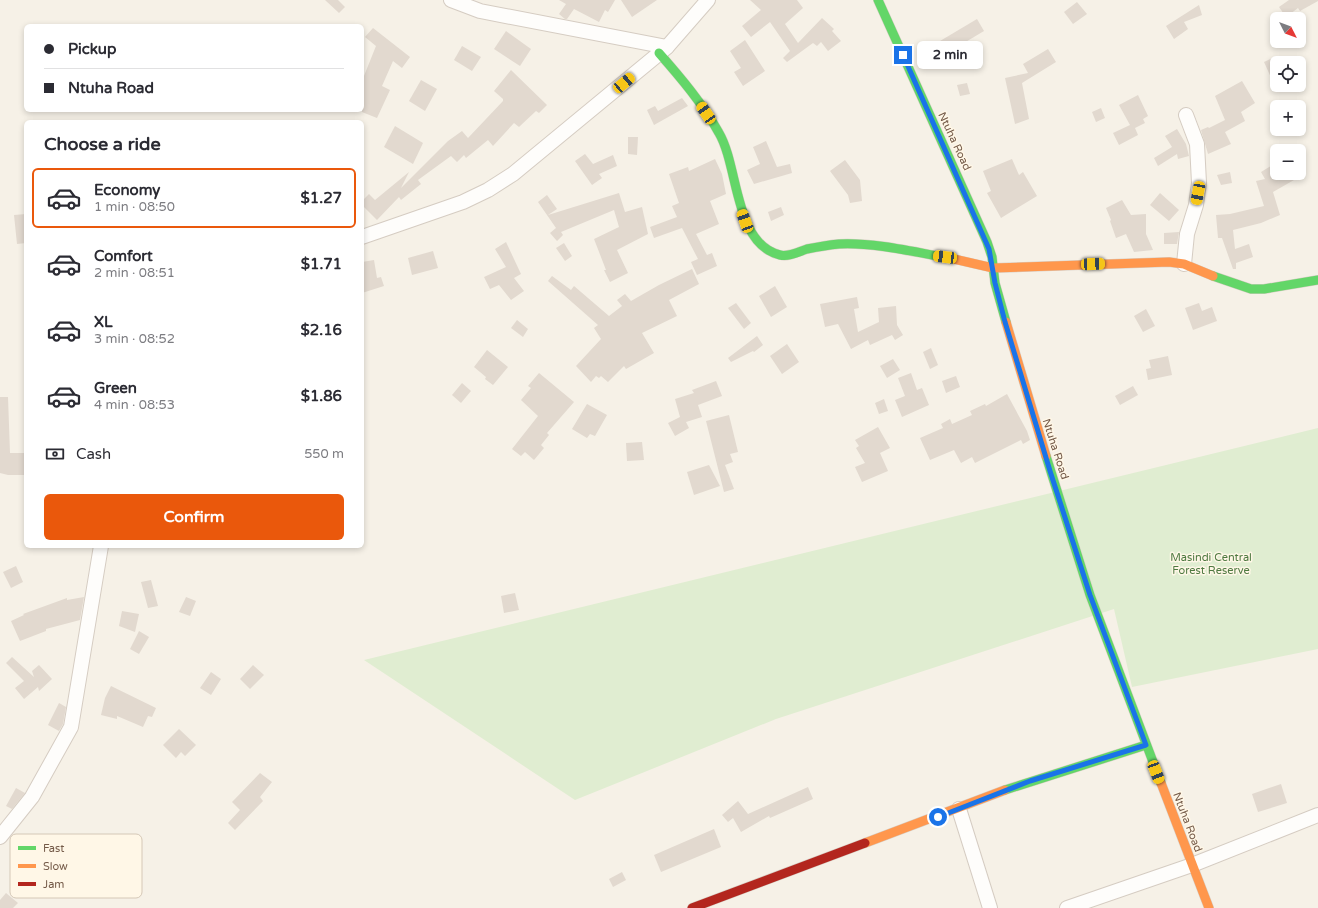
<!DOCTYPE html>
<html lang="en">
<head>
<meta charset="utf-8">
<style>
  body { margin:0; font-family:"Varela Round",sans-serif; background:#f2f2f3; color:#2b2b33; height:100vh; display:flex; flex-direction:column; font-size:15px; white-space:nowrap }
  * { box-sizing:border-box; margin:0 }
  p { font-size:13px; color:#7c7c81 }
  .icon { flex:none; width:22px; height:22px; fill:none; stroke:currentColor; stroke-width:2; stroke-linecap:round; stroke-linejoin:round }
  .map { position:relative; flex:1; overflow:hidden }
  .side { position:absolute; left:24px; top:120px; width:340px; height:428px; display:flex; flex-direction:column; background:#fff; border-radius:6px; box-shadow:0 2px 6px #0003 }
  .side>* { flex:none }
  .banner { position:absolute; left:24px; top:24px; width:340px; height:88px; border-radius:6px; box-shadow:0 2px 6px #0003; display:grid; align-content:center; height:88px; padding:0 20px; background:#fff }
  .needle { width:26px; rotate:132deg }
  .fabs { position:absolute; left:1270px; top:12px; display:grid; gap:8px }
  .fabs a { display:grid; place-items:center; width:36px; height:36px; border-radius:6px; background:#fff; box-shadow:0 2px 6px #0003; font-size:20px }
  .end { position:absolute; width:18px; height:18px; margin:-9px; border:5px solid #1a73e8; background:#fff; box-shadow:0 0 0 2px #fff }
  .from { border-radius:50% }
  .bubble { position:absolute; height:28px; border-radius:6px; background:#fff; box-shadow:0 2px 6px #0003; font-size:13px; font-weight:800; line-height:28px; text-align:center }
  .car { position:absolute; width:12px; height:24px; margin:-12px -6px; border-radius:5px; box-shadow:0 0 3px 1px #0007; background:linear-gradient(#f5c518 24%,#345 0 40%,#f5c518 0 76%,#345 0 86%,#f5c518 0) }
  .banner b { display:flex; align-items:center; gap:14px; height:38px; font-size:15px }
  .banner b+b { border-top:1px solid #e1e1e2 }
  .banner i { width:10px; height:10px; background:#2b2b33 }
  ul { padding:0; list-style:none }
  li { display:flex; align-items:center; gap:12px; height:60px; margin:0 8px 6px; padding:0 12px; border:2px solid transparent; border-radius:6px }
  li div { flex:1 }
  li b { display:block; font-size:15px }
  li em { font-style:normal; font-weight:800 }
  li.selected { border-color:#ea580c }
  li>.icon { width:36px; height:36px; stroke-width:1.5 }
  h2 { padding:0 20px; font-size:18px; line-height:48px }
  .pay { display:flex; align-items:center; gap:10px; height:44px; padding:0 20px; font-size:15px }
  .pay p { margin-inline-start:auto }
  .action { display:flex; gap:8px; margin-top:auto; padding:8px 20px }
  .action a { flex:1; height:46px; border-radius:6px; background:#ea580c; color:#fff; font-size:16px; font-weight:800; line-height:46px; text-align:center }
  .map>svg:first-child { display:block }
</style>
</head>
<body>
<div class="map">
<svg width="1318" height="908" viewBox="0 0 1318 908">
  <rect width="100%" height="100%" fill="#f6f1e7"/>
  <path fill="#e0edd1" d="M1318 428V649L1132 687 1114 609 776 719 575 800 364 660Z"/>
  <g fill="#e2d9cf">
    <path d="M325 0H338L345 7 339 13Z"/>
    <path d="M559 0H615L608 12 605 10 599 22 574 9 567 19H565L559 14 566 4Z"/>
    <path d="M621 0H657L632 17Z"/>
    <path d="M750 0H797L803 8 785 24 798 43 822 18 834 29 832 31 841 41 828 51 821 42 817 46 813 43 787 62 783 58 790 51 770 22 751 37 742 26 761 10Z"/>
    <path d="M1289 0H1318V1L1300 11 1298 8 1286 17 1279 7Z"/>
    <path d="M1077 2 1087 14 1073 24 1064 12Z"/>
    <path d="M1199 5 1202 15 1184 22 1188 29 1174 39 1166 26Z"/>
    <path d="M977 19 984 31 942 56 935 44Z"/>
    <path d="M373 28 410 57 402 68 393 61 382 86 390 90 377 118 362 112V81L376 46 365 37Z"/>
    <path d="M506 31 531 49 520 66 494 49Z"/>
    <path d="M745 40 765 71 743 86 734 72 741 68 730 51Z"/>
    <path d="M462 46 481 57 472 71 454 60Z"/>
    <path d="M1048 49 1056 62 1022 83 1029 119 1015 124 1005 78 1028 73 1023 64Z"/>
    <path d="M1277 56V91L1264 62Z"/>
    <path d="M511 70 547 105 539 113 536 111 519 127 514 123 493 146 488 140 466 158 464 155 457 162 451 156 418 180 421 184 401 200 399 197 377 220 362 205V201L369 194 375 200 409 172 401 188 448 141 462 131 468 138 503 101V99L494 91Z"/>
    <path d="M421 80 437 89 425 111 409 101Z"/>
    <path d="M1242 81 1255 103 1241 112 1245 121 1225 132 1231 144 1208 154 1201 130 1208 127 1209 128 1225 120 1215 96Z"/>
    <path d="M967 83 970 94 960 96 957 85Z"/>
    <path d="M1138 95 1148 116 1143 119 1145 123 1135 128 1138 135 1119 145 1113 133 1130 125 1119 105Z"/>
    <path d="M682 98 688 106 654 125 647 110 655 106 658 111Z"/>
    <path d="M1101 108 1105 118 1096 122 1092 112Z"/>
    <path d="M395 126 423 143 413 164 384 147Z"/>
    <path d="M1177 129 1186 144 1189 156 1178 159 1177 154 1158 166 1154 158 1172 147 1165 136Z"/>
    <path d="M628 137H638L637 155 628 154Z"/>
    <path d="M766 141 777 167 790 164 792 173 754 184 747 170 760 164 753 147Z"/>
    <path d="M585 154 593 164 613 155 617 166 599 174 602 178 592 185 575 161Z"/>
    <path d="M715 159 722 174 726 194 710 201 719 224 696 234 707 255 712 253 717 266 697 275 691 262 698 259 682 228 654 238 650 227 677 217 672 206 679 203 669 174 688 167 689 171Z"/>
    <path d="M1012 159 1019 175 1023 172 1037 196 1001 218 987 193 991 191 983 171Z"/>
    <path d="M845 160 860 180 862 201 850 203 848 195 830 171Z"/>
    <path d="M1277 162V173H1289L1294 180 1273 192 1280 215 1261 223 1233 230 1235 249 1249 244 1253 257 1236 263V269H1233L1222 238H1218L1216 215 1230 214 1264 206 1256 181 1265 179 1261 172Z"/>
    <path d="M1230 172 1232 183 1221 185 1217 175Z"/>
    <path d="M619 193 625 212 642 207 648 234 617 250 628 273 610 282 604 270H606L594 239 619 227 614 210 561 232 563 235 557 241 550 233 556 228 538 202 547 195 557 209 548 215Z"/>
    <path d="M1160 193 1179 210 1169 221 1150 205Z"/>
    <path d="M1122 200 1131 215 1146 214V234L1153 250 1134 252 1126 234 1116 238 1110 221 1111 220 1106 208Z"/>
    <path d="M781 207 784 215 771 221 768 212Z"/>
    <path d="M26 214V243L17 244 14 215Z"/>
    <path d="M1179 232 1177 244H1164V233Z"/>
    <path d="M506 242 521 274 514 278 524 291 511 300 499 285 490 289 484 277 506 267 495 249Z"/>
    <path d="M564 243 572 256 565 261 556 248Z"/>
    <path d="M433 251 438 268 412 275 408 258Z"/>
    <path d="M374 260 377 278 381 277 384 286 362 293V262Z"/>
    <path d="M692 269 699 284 669 300 677 316 642 333 654 353 626 369 624 366 608 382 601 376 599 378 596 376 591 382 576 366 601 339 594 328 598 325 548 281 552 276 571 290 574 286 609 316 622 306 617 300 625 294 631 301 659 285Z"/>
    <path d="M775 286 787 307 771 317 759 296Z"/>
    <path d="M857 297 859 308 854 309 858 332 879 322 878 308 896 306 897 325 903 335 895 340 892 335 870 345 868 340 851 349 838 324 825 327 820 304Z"/>
    <path d="M736 303 751 323 744 329 728 308Z"/>
    <path d="M1199 303 1202 311 1212 307 1217 321 1193 330 1185 308Z"/>
    <path d="M1146 309 1155 326 1143 332 1134 316Z"/>
    <path d="M517 320 528 329 523 337 511 328Z"/>
    <path d="M757 336 763 345 754 352 753 351 731 362 728 358Z"/>
    <path d="M787 344 799 362 782 374 770 356Z"/>
    <path d="M931 348 938 365 930 369 923 352Z"/>
    <path d="M487 350 508 367 493 385 485 379 486 377 474 367Z"/>
    <path d="M1168 356 1172 375 1148 380 1146 369 1151 368 1149 360Z"/>
    <path d="M893 359 900 370 887 378 880 366Z"/>
    <path d="M539 373 574 402 547 433 549 435 541 445 544 448 534 460 525 452 521 456 512 449 538 416 521 400 531 388 528 386Z"/>
    <path d="M911 373 917 390 922 388 929 405 902 417 895 400 905 396 898 378Z"/>
    <path d="M956 376 960 387 946 393 942 381Z"/>
    <path d="M716 381 722 396 698 405 702 417 686 422 689 428 675 436 668 423 680 417 675 399 694 393 692 390Z"/>
    <path d="M462 383 471 391 461 403 452 395Z"/>
    <path d="M1133 386 1138 395 1120 405 1115 396Z"/>
    <path d="M1007 394 1027 431 1030 440 1023 444 1021 440 975 463 972 457 961 463 954 450 930 460 920 438 943 428 941 424 950 419 952 424 972 415 970 411 985 404 986 406Z"/>
    <path d="M0 397H8L10 453H26V475H8L0 473Z"/>
    <path d="M884 399 888 411 879 414 875 403Z"/>
    <path d="M587 404 607 415 595 436 590 434 587 438 572 429Z"/>
    <path d="M729 415 738 452 730 454 733 462 725 465 734 489 724 492 706 421Z"/>
    <path d="M878 427 890 448 880 453 888 471 862 482 855 467 865 463 856 448 859 446 855 440Z"/>
    <path d="M642 442 644 460 627 461 626 443Z"/>
    <path d="M709 465 720 486 694 495 687 472Z"/>
    <path d="M16 566 23 582 11 588 3 572Z"/>
    <path d="M151 580 158 606 148 608 141 582Z"/>
    <path d="M515 593 519 610 504 613 501 596Z"/>
    <path d="M84 597 80 620 46 629V631L20 641 11 621 24 615 23 614 67 598V600Z"/>
    <path d="M186 597 196 601 190 616 179 612Z"/>
    <path d="M122 611 139 614 135 632 119 626Z"/>
    <path d="M139 631 149 637 139 654 130 649Z"/>
    <path d="M12 657 34 677 32 671 39 665 52 679 39 691 38 687 24 699 15 688 24 681 6 663Z"/>
    <path d="M253 665 264 675 250 689 240 679Z"/>
    <path d="M211 672 221 679 211 695 200 688Z"/>
    <path d="M111 686 156 708 152 717 148 716 143 727 117 716V719L101 715 105 698Z"/>
    <path d="M59 703 66 707 63 724 59 731 48 725Z"/>
    <path d="M179 729 196 745 185 756 181 752 176 758 163 745Z"/>
    <path d="M260 773 272 782 260 797 263 801 235 830 228 823 240 810 232 802Z"/>
    <path d="M1281 784 1287 803 1258 812 1252 794Z"/>
    <path d="M808 787 813 799 770 818 769 816 741 832 733 818 728 822 722 815 738 801 748 814Z"/>
    <path d="M16 788 25 793 12 809 6 806Z"/>
    <path d="M714 829 721 847 661 872 654 855Z"/>
    <path d="M622 872 626 880 613 887 609 879Z"/>
    <path d="M6 893 18 903 13 908H0V900Z"/>
  </g>
  <g fill="none" stroke-linecap="round" stroke-linejoin="round">
    <g stroke="#d5ccc2" stroke-width="16">
      <g id="street">
        <path d="M451 0 480 11 667 47"/>
        <path d="M362 237 463 202 488 190 513 174 667 47 708 0"/>
        <path d="M1184 264 1187 234 1196 205 1199 183 1197 144 1186 115"/>
        <path d="M959 809 990 908"/>
        <path d="M0 837 32 797 71 727 101 546"/>
        <path d="M1067 908 1192 865 1318 815"/>
      </g>
    </g>
    <g stroke="#d7cdc4" stroke-width="10">
      <g id="fast">
        <path d="M878 0 987 242 992 257 995 283 1006 322"/>
        <path d="M659 53C681 78 703 104 719 133 739 167 734 244 780 255 789 257 798 252 807 249 817 247 829 245 839 244 874 242 919 253 954 259"/>
        <path d="M1213 276 1251 289H1264L1318 280"/>
        <path d="M1046 456 1090 595 1161 783"/>
        <path d="M1005 790 1146 745"/>
      </g>
    </g>
    <g stroke="#d7cdc4" stroke-width="10">
      <g id="slow">
        <path d="M954 259 993 268 1169 262 1184 264 1213 276"/>
        <path d="M1006 322 1046 456"/>
        <path d="M1161 783 1209 908"/>
        <path d="M865 843 1005 790"/>
      </g>
    </g>
    <g stroke="#d7cdc4" stroke-width="10">
      <path id="jam" d="M692 908 865 843"/>
    </g>
    <use href="#street" stroke="#fefdfb" stroke-width="14"/>
    <use href="#fast" stroke="#63d668" stroke-width="9"/>
    <use href="#slow" stroke="#ff974d" stroke-width="9"/>
    <use href="#jam" stroke="#b3261e" stroke-width="9"/>
  </g>
  <g fill="none" stroke-linecap="round" stroke-linejoin="round">
    <path stroke="#1a73e8" stroke-width="5" d="M903 55 989 249 995 283 1005 322 1050 471 1090 595 1146 745 1030 781 938 817"/>
  </g>
  <g text-anchor="middle" stroke-width="3" stroke-linejoin="round" paint-order="stroke">
    <g font-size="11" fill="#745a48" stroke="#fff7e7">
      <text transform="translate(955 141) rotate(65)" y="4">Ntuha Road</text>
      <text transform="translate(1056 449) rotate(72)" y="4">Ntuha Road</text>
      <text transform="translate(1188 822) rotate(69)" y="4">Ntuha Road</text>
    </g>
    <g font-size="11" fill="#4e7940" stroke="#fff7e7">
      <text x="1211" y="561">Masindi Central<tspan x="1211" dy="13">Forest Reserve</tspan></text>
    </g>
  </g>
  <rect x="10" y="834" width="132" height="64" rx="6" fill="#fff7e7" stroke="#d5c8b7" stroke-width="1"/>
  <rect x="18" y="846" width="18" height="4" fill="#63d668"/>
  <rect x="18" y="864" width="18" height="4" fill="#ff974d"/>
  <rect x="18" y="882" width="18" height="4" fill="#b3261e"/>
  <g font-size="11" fill="#745a48">
    <text x="43" y="852">Fast</text>
    <text x="43" y="870">Slow</text>
    <text x="43" y="888">Jam</text>
  </g>
</svg>
<div class="fabs">
<a><svg class="needle" viewBox="-14 -14 28 28"><path d="M0-13l5 13h-10z" fill="#e53935"/><path d="M0 13l5-13h-10z" fill="#7c7c81"/></svg></a>
<a><svg class="icon" aria-label="locate" viewBox="0 0 24 24"><circle cx="12" cy="12" r="6"/><path d="M12 2v4M12 18v4M2 12h4M18 12h4"/></svg></a>
<a>+</a>
<a>−</a>
</div>
<i class="end from" style="left:938px;top:817px"></i>
<i class="end" style="left:903px;top:55px"></i>
<div class="bubble" style="left:917px;top:41px;width:66px">2 min</div>
<i class="car" style="left:624px;top:83px;rotate:50deg"></i>
<i class="car" style="left:706px;top:113px;rotate:326deg"></i>
<i class="car" style="left:1198px;top:193px;rotate:191deg"></i>
<i class="car" style="left:745px;top:221px;rotate:340deg"></i>
<i class="car" style="left:945px;top:257px;rotate:277deg"></i>
<i class="car" style="left:1093px;top:264px;rotate:88deg"></i>
<i class="car" style="left:1156px;top:772px;rotate:159deg"></i>
<div class="banner">
<b><i class="from"></i>Pickup</b>
<b><i></i>Ntuha Road</b>
</div>
<section class="side">
<h2>Choose a ride</h2>
<ul>
<li class="selected"><svg class="icon" aria-label="car" viewBox="0 0 24 24"><path d="M5 17H2v-5l4-1 3-4h7l3 4 3 1v5h-3M9 17h6M6 11h13"/><circle cx="7" cy="17" r="2"/><circle cx="17" cy="17" r="2"/></svg><div><b>Economy</b><p>1 min · 08:50</p></div><em>$1.27</em></li>
<li><svg class="icon" aria-label="car" viewBox="0 0 24 24"><path d="M5 17H2v-5l4-1 3-4h7l3 4 3 1v5h-3M9 17h6M6 11h13"/><circle cx="7" cy="17" r="2"/><circle cx="17" cy="17" r="2"/></svg><div><b>Comfort</b><p>2 min · 08:51</p></div><em>$1.71</em></li>
<li><svg class="icon" aria-label="car" viewBox="0 0 24 24"><path d="M5 17H2v-5l4-1 3-4h7l3 4 3 1v5h-3M9 17h6M6 11h13"/><circle cx="7" cy="17" r="2"/><circle cx="17" cy="17" r="2"/></svg><div><b>XL</b><p>3 min · 08:52</p></div><em>$2.16</em></li>
<li><svg class="icon" aria-label="car" viewBox="0 0 24 24"><path d="M5 17H2v-5l4-1 3-4h7l3 4 3 1v5h-3M9 17h6M6 11h13"/><circle cx="7" cy="17" r="2"/><circle cx="17" cy="17" r="2"/></svg><div><b>Green</b><p>4 min · 08:53</p></div><em>$1.86</em></li>
</ul>
<div class="pay"><svg class="icon" aria-label="cash" viewBox="0 0 24 24"><path d="M3 7h18v10H3z"/><circle cx="12" cy="12" r="2"/></svg>Cash<p>550 m</p></div>
<div class="action"><a>Confirm</a></div>
</section>
</div>
</body>
</html>
